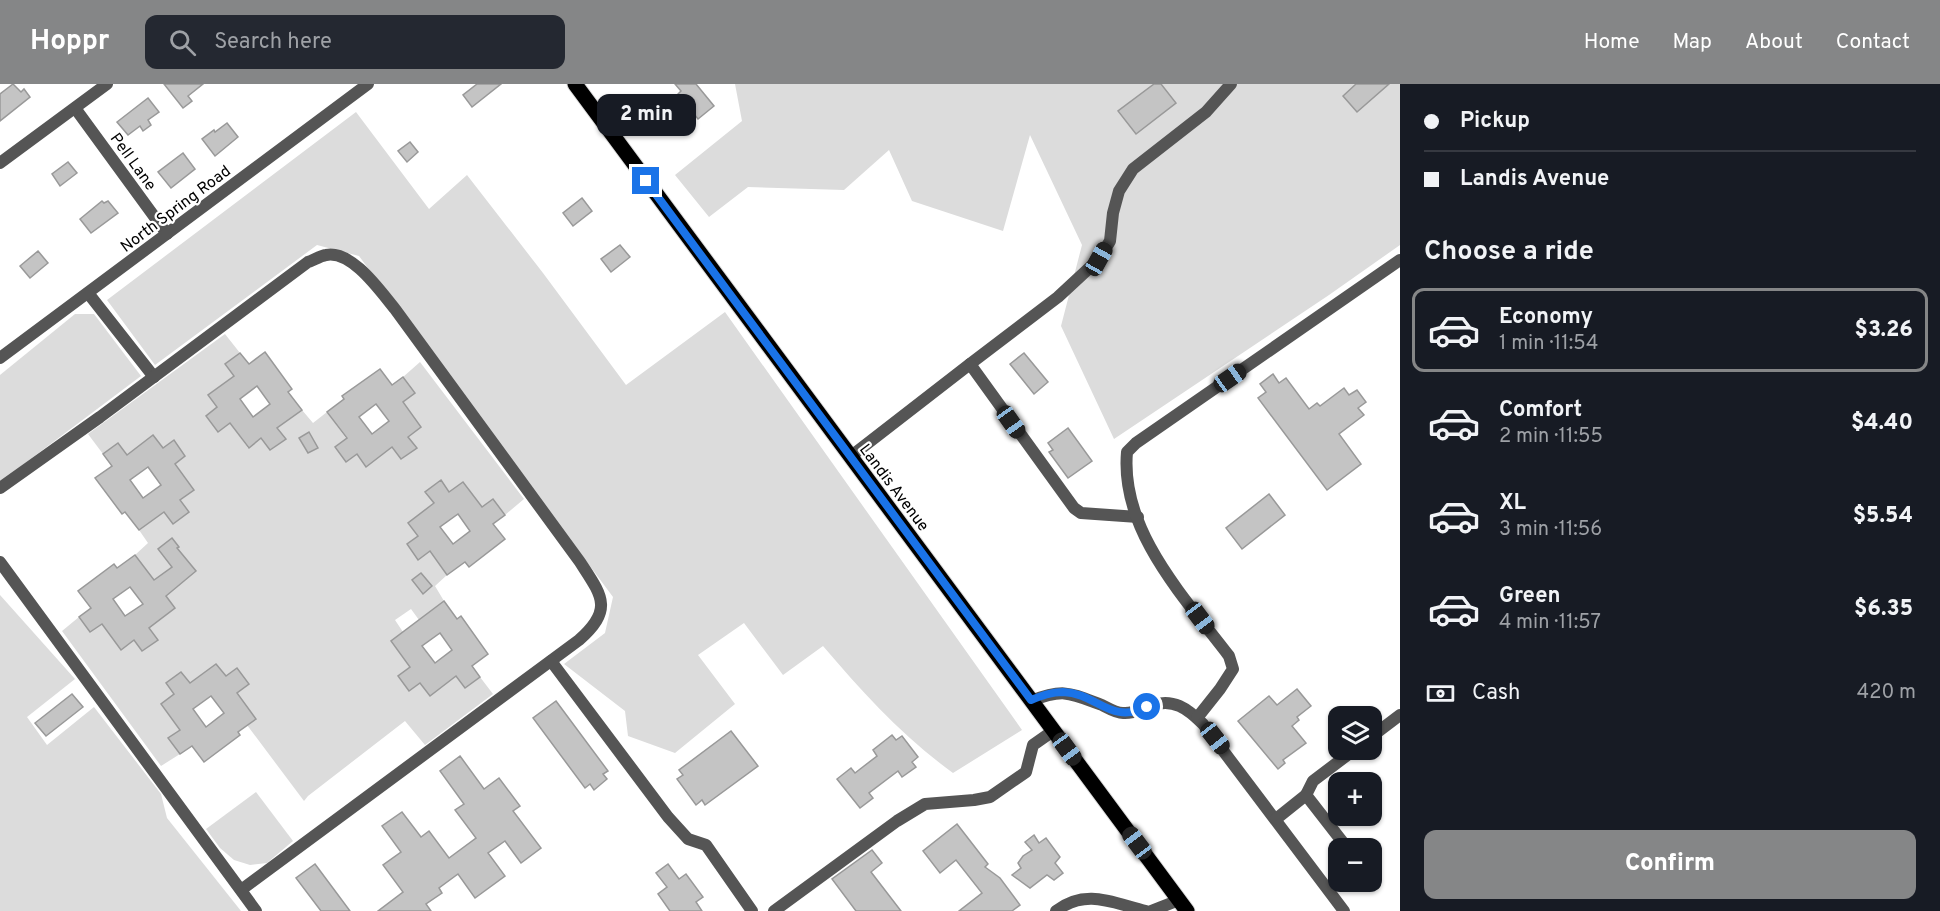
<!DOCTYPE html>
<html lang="en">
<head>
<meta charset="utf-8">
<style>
  body { margin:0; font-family:Overpass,sans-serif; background:#242831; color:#f1f3f6; height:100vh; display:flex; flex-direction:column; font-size:22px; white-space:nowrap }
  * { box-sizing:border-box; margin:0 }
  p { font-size:20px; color:#9ea1a6 }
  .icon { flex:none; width:33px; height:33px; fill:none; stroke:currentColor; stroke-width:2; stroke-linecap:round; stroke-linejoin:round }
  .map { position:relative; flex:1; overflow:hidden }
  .panel { display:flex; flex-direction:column; background:#171b24; width:540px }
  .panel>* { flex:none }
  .banner { display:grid; align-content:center; height:132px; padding:0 24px; background:#171b24 }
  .tools { position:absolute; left:1328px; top:622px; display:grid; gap:12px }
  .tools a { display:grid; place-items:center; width:54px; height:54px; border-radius:12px; background:#171b24; box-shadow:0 2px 4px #0004; font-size:30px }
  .end { position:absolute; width:27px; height:27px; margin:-14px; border:8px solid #1a73e8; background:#fff; box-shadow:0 0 0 3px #fff }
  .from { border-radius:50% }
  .bubble { position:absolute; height:42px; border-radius:12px; background:#171b24; box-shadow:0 2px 4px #0004; font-size:20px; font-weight:800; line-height:42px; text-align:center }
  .car { position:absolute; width:18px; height:36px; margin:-18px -9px; border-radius:8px; box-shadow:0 0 4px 2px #0007; background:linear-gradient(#222 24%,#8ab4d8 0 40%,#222 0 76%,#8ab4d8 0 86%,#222 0) }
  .banner b { display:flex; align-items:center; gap:21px; height:57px; font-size:22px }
  .banner b+b { border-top:2px solid #363941 }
  .banner i { width:15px; height:15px; background:#f1f3f6 }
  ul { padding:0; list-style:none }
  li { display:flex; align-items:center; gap:18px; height:84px; margin:0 12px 9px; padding:0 12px; border:3px solid transparent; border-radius:12px }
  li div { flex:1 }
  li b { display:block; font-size:22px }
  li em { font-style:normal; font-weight:800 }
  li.current { border-color:#858687 }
  li>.icon { width:54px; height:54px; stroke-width:1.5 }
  h2 { padding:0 24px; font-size:27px; line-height:72px }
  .pay { display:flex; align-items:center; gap:15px; height:66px; padding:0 24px; font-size:22px }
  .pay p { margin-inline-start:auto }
  .primary-button { display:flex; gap:12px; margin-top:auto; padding:12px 24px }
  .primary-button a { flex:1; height:69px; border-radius:12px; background:#858687; color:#fff; font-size:24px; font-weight:800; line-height:69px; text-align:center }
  header { display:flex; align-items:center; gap:36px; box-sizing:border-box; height:84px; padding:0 30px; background:#858687; color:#fff }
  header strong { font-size:28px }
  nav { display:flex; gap:33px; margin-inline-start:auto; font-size:21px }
  .search { width:420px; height:54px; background:#242831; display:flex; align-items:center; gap:15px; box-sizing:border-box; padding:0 21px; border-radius:12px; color:#9ea1a6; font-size:22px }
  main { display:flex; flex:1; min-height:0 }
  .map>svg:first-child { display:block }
</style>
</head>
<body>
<header>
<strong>Hoppr</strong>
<div class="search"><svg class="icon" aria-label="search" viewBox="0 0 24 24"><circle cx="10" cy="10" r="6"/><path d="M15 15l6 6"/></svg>Search here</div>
<nav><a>Home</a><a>Map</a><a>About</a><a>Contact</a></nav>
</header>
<main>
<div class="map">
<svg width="1400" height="827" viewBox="0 0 1400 827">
  <rect width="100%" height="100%" fill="#fff"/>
  <g fill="#dcdcdc">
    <path d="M735 0H1400V161L1329 211 1114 355 1061 242 1082 161 1030 51 1003 147 912 117 889 66 844 106 748 103 709 133 675 91 742 37Z"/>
    <path d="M356 28 429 125 467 91 543 189 626 301 725 228 1022 646 953 689C902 652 864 610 823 562L783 591 744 539 698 571 735 620 675 669 628 652 625 627 564 580 605 549 613 513 359 172 317 161 155 281 107 216Z"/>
    <path d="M75 230H94L141 292 0 398V291Z"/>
    <path d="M225 250 240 269 225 280 234 292 208 311 217 323 206 332 218 348 230 339 248 364 261 354 271 366 285 355 277 344 302 326 313 339 327 328 366 382 392 363 402 375 416 364 408 353 421 343 403 318 415 309 403 293 420 278 524 415 505 431 493 415 482 423 463 398 449 408 440 397 425 408 434 419 408 439 418 452 407 460 418 475 430 467 447 491 435 502 444 517 419 536 411 525 395 536 403 548 391 557 410 583 398 592 409 607 420 599 430 612 456 592 465 604 480 593 493 610 425 661 405 637 308 712 304 717 247 641 237 609V584L226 592 216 580 190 599 181 588 166 599 174 610 161 620 180 646 168 654 180 670 161 682 62 547 79 533 90 548 102 540 121 565 134 556 142 567 158 556 149 544 175 524 135 471 148 459 139 446 164 428 173 440 189 428 180 416 193 406 175 380 185 372 174 356 163 364 153 351 127 371 103 370 88 350Z"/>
    <path d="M0 511 75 595 27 633 47 661 94 623 161 710 167 734 241 827H0Z"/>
    <path d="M256 708 293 757 267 779 250 781 234 776 220 764 206 745Z"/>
  </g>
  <g fill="#c4c4c4" stroke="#999" stroke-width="1.5" fill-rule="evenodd">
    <path d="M13 0 21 8 24 5 30 13 0 37V10Z"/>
    <path d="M164 0H203L188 12 192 17 183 24Z"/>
    <path d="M477 0H501L472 23 463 11Z"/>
    <path d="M675 0H696L714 22 698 35 678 10 681 7Z"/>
    <path d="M1154 0H1161L1176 19 1136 50 1118 27Z"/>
    <path d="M1356 0H1389L1357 28 1343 12Z"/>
    <path d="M148 14 159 28 148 36 151 41 143 47 140 42 128 51 117 38Z"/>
    <path d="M227 39 238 53 215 72 202 55 214 46 215 48Z"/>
    <path d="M410 58 418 68 407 78 398 67Z"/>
    <path d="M183 69 195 85 171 104 158 88Z"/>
    <path d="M68 78 77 89 60 102 52 90Z"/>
    <path d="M582 114 592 127 573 142 563 129Z"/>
    <path d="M102 117 104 119 108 117 118 129 91 149 80 135Z"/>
    <path d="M620 161 630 173 611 188 601 175Z"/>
    <path d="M38 167 48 179 30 194 20 182Z"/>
    <path d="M265 268 292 305 288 308 302 326 277 344 286 355 270 366 261 354 249 364 230 339 218 348 206 332 217 323 208 311 234 292 225 280 240 269 249 280ZM257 302 270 320 253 333 240 315Z"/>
    <path d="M1024 269 1048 298 1034 310 1010 280Z"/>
    <path d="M380 285 392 301 403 293 415 309 403 318 421 343 408 353 417 364 401 375 392 363 366 383 357 370 346 378 335 363 347 354 327 328 344 315 342 312ZM376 320 389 337 372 350 359 333Z"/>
    <path d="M1273 290 1279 299 1286 294 1309 325 1317 319 1320 322 1344 304 1349 311 1357 306 1366 318 1358 324 1364 331 1339 350 1361 380 1327 406 1258 314 1266 308 1260 300Z"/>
    <path d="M1068 344 1092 377 1068 394 1049 368 1053 366 1048 359Z"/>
    <path d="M309 348 318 364 308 369 299 354Z"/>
    <path d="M153 351 163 364 174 356 185 372 175 380 194 406 180 416 189 428 173 440 164 428 139 446 125 428 122 430 95 394 112 382 103 370 118 359 127 371ZM148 383 161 401 143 414 130 396Z"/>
    <path d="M441 396 449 408 463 398 482 423 493 415 505 431 493 440 505 455 469 483 465 478 447 491 430 467 418 476 407 460 418 452 408 439 434 419 425 408ZM458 430 470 447 453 460 440 443Z"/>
    <path d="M1269 410 1285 431 1242 465 1226 444Z"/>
    <path d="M172 454 179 463 177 464 196 487 166 512 175 524 149 544 158 556 142 567 134 556 121 566 102 540 90 548 79 533 91 524 78 507 114 480 117 484 135 471 154 496 172 483 158 465ZM130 503 143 520 125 532 113 515Z"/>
    <path d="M421 489 432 502 423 510 412 496Z"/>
    <path d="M444 517 457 535 461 532 488 570 472 582 480 593 465 604 456 592 430 612 420 599 409 607 398 592 410 583 391 557ZM440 549 452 566 435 579 422 562Z"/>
    <path d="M216 580 226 592 237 584 249 600 237 609 256 635 238 648 240 651 204 678 192 662 180 670 168 654 180 646 161 620 174 610 166 599 181 588 190 599ZM211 612 224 629 206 643 193 625Z"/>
    <path d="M1297 605 1311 622 1297 633 1299 636 1292 642 1306 659 1283 676 1285 679 1278 685 1238 637 1269 612 1277 621Z"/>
    <path d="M72 610 83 623 46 652 35 639Z"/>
    <path d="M556 617 608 687 603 690 607 695 594 706 590 700 585 704 533 634Z"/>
    <path d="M731 647 758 682 705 721 702 716 696 721 677 695 683 691 679 686Z"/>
    <path d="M892 651 896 656 902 652 918 673 912 678 916 683 902 693 898 687 869 709 873 714 860 724 837 695 851 684 855 689 877 672 873 666Z"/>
    <path d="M460 672 484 705 499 694 520 722 513 727 541 764 521 779 505 757 488 769 505 792 475 814 458 790 439 804 442 809 426 820 431 827H378L403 808 383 781 401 768 382 742 402 728 421 753 429 747 449 774 476 754 455 726 464 720 440 687Z"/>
    <path d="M957 740 988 780 985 783 1000 794 1020 821 1012 827H959L982 809 956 776 940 789 923 767Z"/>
    <path d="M1034 751 1039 759 1046 754 1060 773 1055 779 1063 789 1054 796 1047 791 1030 804 1012 791 1021 784 1018 779 1023 772 1032 766 1025 758Z"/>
    <path d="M872 766 882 779 871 788 901 827H856L832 795Z"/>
    <path d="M315 780 350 827H321L296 794Z"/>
    <path d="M668 780 679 795 686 790 703 813 696 818 702 827H670L658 810 667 803 656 789Z"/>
  </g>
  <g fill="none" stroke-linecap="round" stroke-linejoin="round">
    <g stroke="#dbdbdb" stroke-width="17">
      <path id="primary" d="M575 0 1187 827"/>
    </g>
    <g stroke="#555" stroke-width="12">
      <path d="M75 24 167 150"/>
      <path d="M0 79 107 0"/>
      <path d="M88 209 154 293"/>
      <path d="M0 274 368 0"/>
      <path d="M970 280 1058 213 1099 175 1110 157 1113 129 1119 107 1133 85 1206 28 1231 0"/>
      <path d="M850 373 970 280 1074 424 1081 429 1138 433"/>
      <path d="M0 404 100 333 308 178C314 176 320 172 326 171 352 166 380 207 395 225L580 478C602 512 614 525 579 556L241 806"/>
      <path d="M0 478 256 827"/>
      <path d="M551 577 668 733 688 755 706 761 752 827"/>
      <path d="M1031 617C1064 604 1070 609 1102 621 1108 624 1116 629 1123 629 1133 630 1141 625 1150 622 1173 613 1188 625 1203 640L1344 827"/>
      <path d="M1197 634 1220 605 1233 585 1229 572C1185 514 1120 447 1127 368L1136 359 1400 176"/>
      <path d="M1371 653 1400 631"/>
      <path d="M1306 711 1313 697 1354 666"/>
      <path d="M1276 735 1306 711 1348 765"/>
      <path d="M1371 794 1375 800"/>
      <path d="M774 827 897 737 925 720 974 716 990 713 1026 688 1033 661 1053 647"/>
      <path d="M1056 827C1086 804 1113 819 1146 827"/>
      <path d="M1151 827 1179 816"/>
    </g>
    <use href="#primary" stroke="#000" stroke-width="15"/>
  </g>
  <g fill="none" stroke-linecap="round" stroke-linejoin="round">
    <path stroke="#1a73e8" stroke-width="8" d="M646 97 1031 616C1041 612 1051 608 1063 608 1097 609 1110 641 1147 623"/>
  </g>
  <g text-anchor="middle" stroke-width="4.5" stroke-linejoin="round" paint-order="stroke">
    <g font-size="16" fill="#000" stroke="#fff">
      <text transform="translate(134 77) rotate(54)" y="6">Pell Lane</text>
      <text transform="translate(175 124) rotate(-37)" y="6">North Spring Road</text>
      <text transform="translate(895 403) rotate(53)" y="6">Landis Avenue</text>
    </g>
  </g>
</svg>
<div class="tools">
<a><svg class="icon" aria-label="layers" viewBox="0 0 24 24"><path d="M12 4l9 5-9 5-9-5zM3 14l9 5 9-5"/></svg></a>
<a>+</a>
<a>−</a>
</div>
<i class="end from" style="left:1147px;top:623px"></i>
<i class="end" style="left:646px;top:97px"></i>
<div class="bubble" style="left:597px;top:10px;width:99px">2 min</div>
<i class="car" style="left:1099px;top:175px;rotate:29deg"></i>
<i class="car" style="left:1230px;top:294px;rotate:55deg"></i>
<i class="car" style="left:1011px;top:338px;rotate:145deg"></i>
<i class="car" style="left:1200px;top:534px;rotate:143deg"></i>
<i class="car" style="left:1215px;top:654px;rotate:142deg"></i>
<i class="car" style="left:1067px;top:665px;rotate:144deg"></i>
<i class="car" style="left:1137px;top:759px;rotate:323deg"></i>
</div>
<section class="panel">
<div class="banner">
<b><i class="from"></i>Pickup</b>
<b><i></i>Landis Avenue</b>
</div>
<h2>Choose a ride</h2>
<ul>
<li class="current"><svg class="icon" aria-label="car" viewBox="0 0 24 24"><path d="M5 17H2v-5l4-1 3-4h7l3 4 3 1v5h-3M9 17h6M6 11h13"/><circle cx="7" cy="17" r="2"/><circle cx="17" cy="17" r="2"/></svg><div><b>Economy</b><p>1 min · 11:54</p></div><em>$3.26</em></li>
<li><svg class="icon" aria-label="car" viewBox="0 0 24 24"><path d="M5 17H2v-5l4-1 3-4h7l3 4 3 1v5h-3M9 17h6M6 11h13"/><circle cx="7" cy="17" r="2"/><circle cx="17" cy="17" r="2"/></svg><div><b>Comfort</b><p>2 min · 11:55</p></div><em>$4.40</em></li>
<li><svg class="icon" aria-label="car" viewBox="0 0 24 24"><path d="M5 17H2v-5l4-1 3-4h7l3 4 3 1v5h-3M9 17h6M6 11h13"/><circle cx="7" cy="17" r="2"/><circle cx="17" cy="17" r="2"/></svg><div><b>XL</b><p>3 min · 11:56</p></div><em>$5.54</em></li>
<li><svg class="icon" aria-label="car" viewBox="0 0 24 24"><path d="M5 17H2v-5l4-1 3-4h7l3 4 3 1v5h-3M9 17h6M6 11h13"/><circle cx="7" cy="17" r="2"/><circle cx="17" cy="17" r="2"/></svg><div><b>Green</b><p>4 min · 11:57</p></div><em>$6.35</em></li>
</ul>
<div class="pay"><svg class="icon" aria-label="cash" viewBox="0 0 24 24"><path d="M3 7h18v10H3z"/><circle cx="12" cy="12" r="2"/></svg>Cash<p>420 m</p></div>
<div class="primary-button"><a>Confirm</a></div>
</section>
</main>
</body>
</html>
